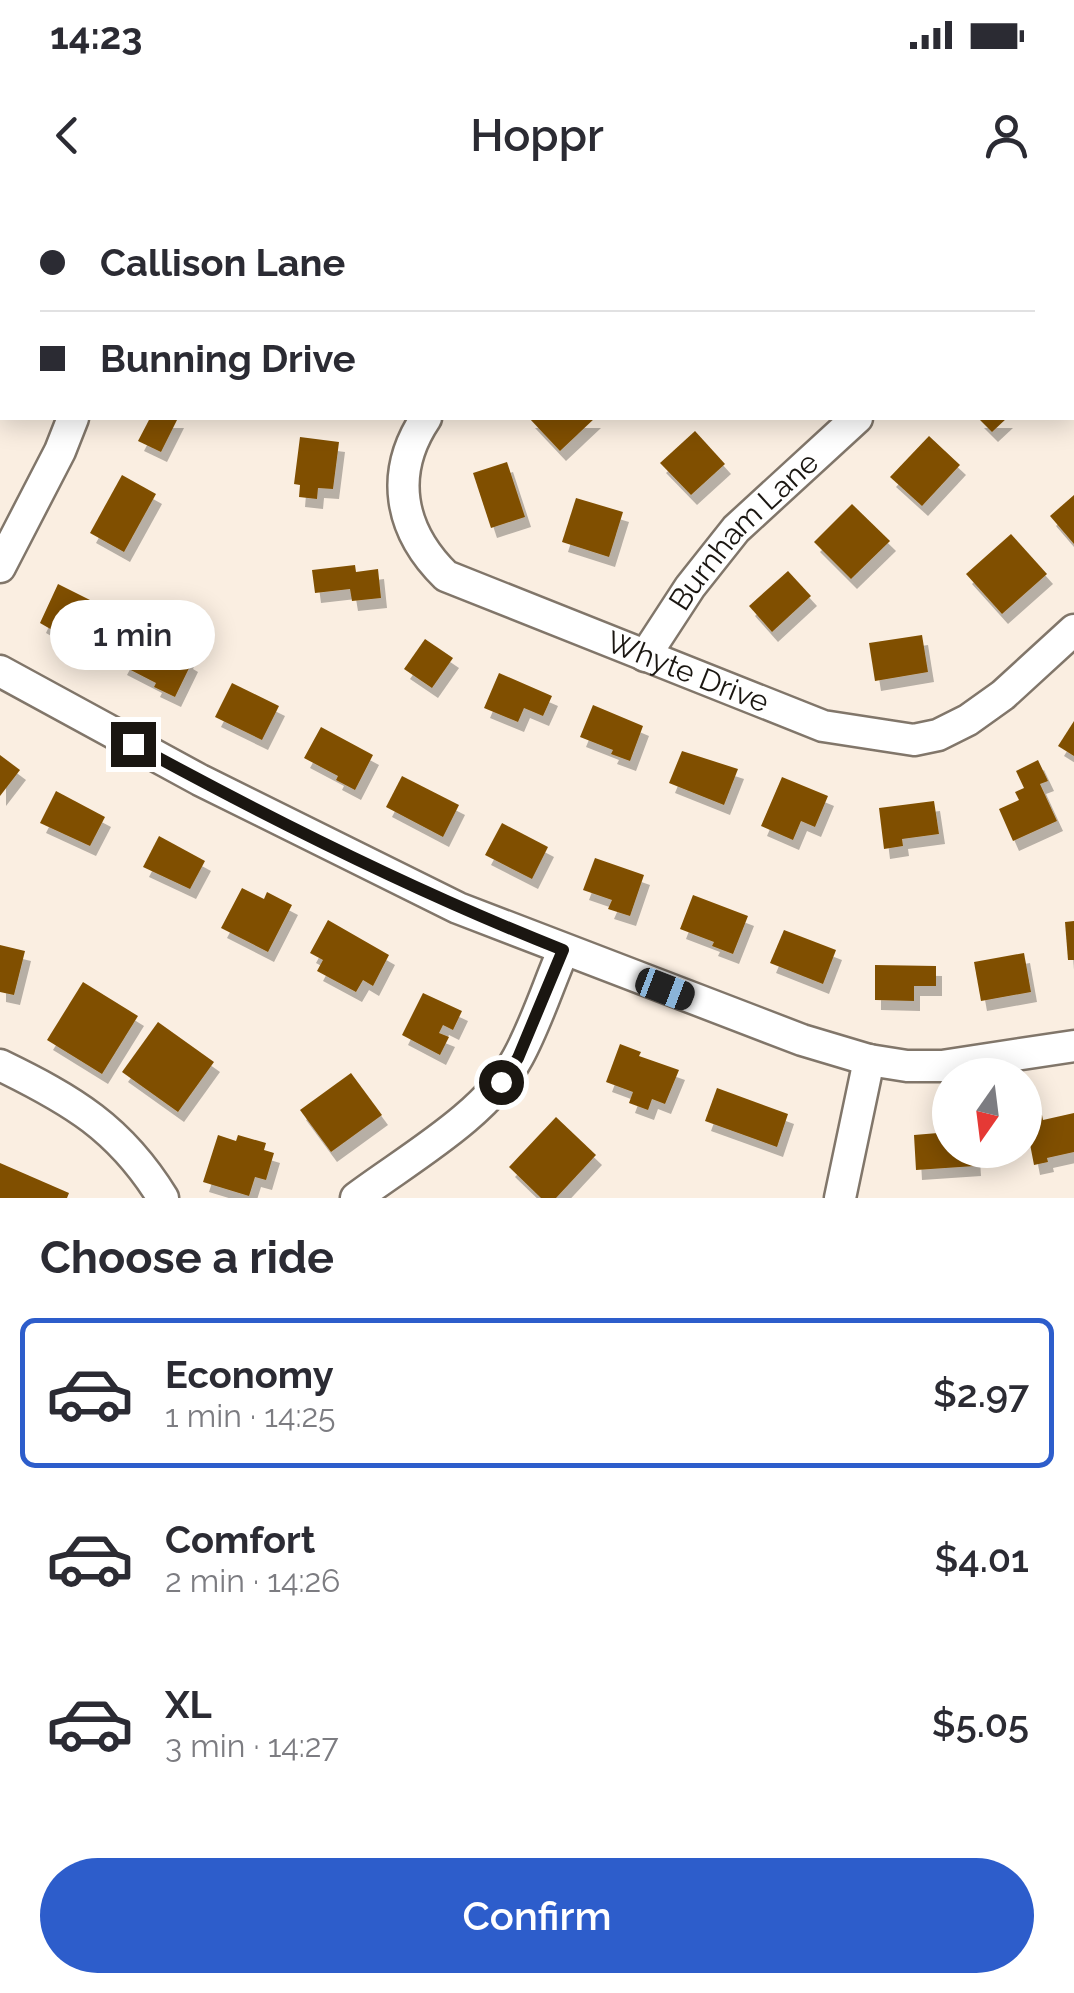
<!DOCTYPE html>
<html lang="en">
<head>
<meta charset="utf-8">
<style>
  body { margin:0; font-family:Raleway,sans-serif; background:#f2f2f3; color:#2b2b33; height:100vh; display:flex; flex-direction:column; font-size:38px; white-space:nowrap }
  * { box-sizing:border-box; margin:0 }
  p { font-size:32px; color:#7c7c81 }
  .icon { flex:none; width:55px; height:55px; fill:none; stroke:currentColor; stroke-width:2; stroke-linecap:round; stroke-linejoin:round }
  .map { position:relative; height:998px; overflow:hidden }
  .panel { display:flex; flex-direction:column; background:#fff; flex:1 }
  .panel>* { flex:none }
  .hud { position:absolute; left:0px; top:0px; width:1075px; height:220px; box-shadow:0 5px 25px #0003; display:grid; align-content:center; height:220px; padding:0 40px; background:#fff }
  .needle { width:65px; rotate:194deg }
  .fabs { position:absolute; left:932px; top:858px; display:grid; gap:20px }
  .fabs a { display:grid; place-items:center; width:110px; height:110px; border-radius:50%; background:#fff; box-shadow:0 5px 25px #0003; font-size:50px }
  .end { position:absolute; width:45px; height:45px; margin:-22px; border:12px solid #1a1611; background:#fff; box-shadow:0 0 0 5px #fff }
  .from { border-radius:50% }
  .bubble { position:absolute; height:70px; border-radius:35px; background:#fff; box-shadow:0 5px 25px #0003; font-size:32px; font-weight:600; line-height:70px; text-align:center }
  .car { position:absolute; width:30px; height:60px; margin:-30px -15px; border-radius:12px; box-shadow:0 0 8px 2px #0007; background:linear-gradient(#222 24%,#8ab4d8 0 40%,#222 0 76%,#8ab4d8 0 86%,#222 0) }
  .hud b { display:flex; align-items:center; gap:35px; height:95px; font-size:38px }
  .hud b+b { border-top:2px solid #e1e1e2 }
  .hud i { width:25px; height:25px; background:#2b2b33 }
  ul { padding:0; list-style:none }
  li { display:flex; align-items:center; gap:30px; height:150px; margin:0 20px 15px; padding:0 20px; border:5px solid transparent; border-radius:15px }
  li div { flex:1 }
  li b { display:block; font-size:38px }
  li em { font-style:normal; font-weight:600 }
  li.selected { border-color:#2d5dcb }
  li>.icon { width:90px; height:90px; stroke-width:1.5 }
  h2 { padding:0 40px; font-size:45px; line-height:120px }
  .primary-button { display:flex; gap:20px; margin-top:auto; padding:20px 40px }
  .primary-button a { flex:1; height:115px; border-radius:60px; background:#2d5dcb; color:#fff; font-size:40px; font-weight:600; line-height:115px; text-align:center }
  .status { display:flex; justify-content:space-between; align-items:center; height:70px; padding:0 50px; background:#fff; direction:ltr }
  .status svg { height:28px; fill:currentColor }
  header { display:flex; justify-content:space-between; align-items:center; height:130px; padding:0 40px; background:#fff; font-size:45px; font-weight:600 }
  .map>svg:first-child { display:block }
</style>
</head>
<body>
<div class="status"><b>14:23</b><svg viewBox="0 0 49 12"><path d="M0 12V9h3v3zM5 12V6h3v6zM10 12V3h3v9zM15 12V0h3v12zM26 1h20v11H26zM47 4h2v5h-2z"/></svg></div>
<header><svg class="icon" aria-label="back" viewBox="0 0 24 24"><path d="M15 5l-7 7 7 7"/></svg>Hoppr<svg class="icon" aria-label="person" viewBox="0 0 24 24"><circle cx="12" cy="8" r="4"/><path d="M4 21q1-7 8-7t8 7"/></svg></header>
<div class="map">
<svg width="1074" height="998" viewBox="0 0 1074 998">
  <defs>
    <filter id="shadow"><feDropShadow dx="6" dy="10" stdDeviation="0" flood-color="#0004"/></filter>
  </defs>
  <rect width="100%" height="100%" fill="#faeee1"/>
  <g fill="#805003" filter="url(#shadow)">
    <path d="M150 218H178L161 252 138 241Z"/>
    <path d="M529 218H595L560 251Z"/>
    <path d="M978 218H1007L992 232Z"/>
    <path d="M695 231 725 264 691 295 660 263Z"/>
    <path d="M929 236 960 265 922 306 890 277Z"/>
    <path d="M300 237 339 242 333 289 318 288 317 299 299 297 300 285 294 284Z"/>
    <path d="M507 262 525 317 491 328 473 273Z"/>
    <path d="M122 275 156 294 124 352 90 333Z"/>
    <path d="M1074 295V344L1050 316Z"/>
    <path d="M576 298 623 312 609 357 562 342Z"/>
    <path d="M852 304 890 341 851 379 814 342Z"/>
    <path d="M1011 334 1047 374 1002 414 966 374Z"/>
    <path d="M355 365 356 372 378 369 381 398 352 401 350 389 315 393 312 370Z"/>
    <path d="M788 371 811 396 772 432 749 406Z"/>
    <path d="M58 384 96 403 93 409 110 417 92 453 40 423Z"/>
    <path d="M154 427 193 446 187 459 192 462 175 497 154 487 156 483 121 465 137 435 148 440Z"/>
    <path d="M922 435 928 472 875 481 869 443Z"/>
    <path d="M425 439 453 458 432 488 404 469Z"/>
    <path d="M499 473 552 496 543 516 524 508 518 522 484 508Z"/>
    <path d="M232 483 279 506 262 540 215 517Z"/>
    <path d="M593 505 643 526 630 561 611 554 613 550 580 537Z"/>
    <path d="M1074 521V556L1058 546Z"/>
    <path d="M321 527 373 555 355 590 336 580 338 576 304 558Z"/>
    <path d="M682 551 738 569 724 605 669 583Z"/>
    <path d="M0 555 20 570 0 596Z"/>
    <path d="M1038 560 1048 581 1040 584 1057 621 1013 641 999 609 1019 600 1015 592 1024 588 1016 571Z"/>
    <path d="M402 576 459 605 443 637 386 607Z"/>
    <path d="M782 577 828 596 815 627 801 621 793 640 761 626Z"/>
    <path d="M56 591 105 617 90 646 40 623Z"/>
    <path d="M934 601 939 634 902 639 903 646 884 649 879 608Z"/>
    <path d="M502 623 548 647 532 679 485 655Z"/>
    <path d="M159 636 205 661 190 689 143 667Z"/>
    <path d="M595 658 644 675 630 716 608 709 612 700 583 690Z"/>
    <path d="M242 688 264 699 267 692 292 705 268 752 221 728Z"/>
    <path d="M693 695 748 716 733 754 712 746 714 742 680 729Z"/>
    <path d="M328 720 389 755 373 786 363 780 356 792 317 771 323 760 310 753Z"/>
    <path d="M1074 721V760H1068L1065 722Z"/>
    <path d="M784 730 836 750 823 784 770 763Z"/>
    <path d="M0 745 25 751 14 795 0 792Z"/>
    <path d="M1024 753 1031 792 981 801 974 762Z"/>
    <path d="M875 765 936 766V786H914V801L875 800Z"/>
    <path d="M83 782 138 816 102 874 47 840Z"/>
    <path d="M423 793 462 811 453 830 443 825 439 833 449 837 440 855 402 835Z"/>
    <path d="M158 822 214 862 178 912 122 872Z"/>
    <path d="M620 844 641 852 639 856 679 870 665 904 652 899 648 910 629 903 633 892 606 882Z"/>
    <path d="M351 873 382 915 331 952 300 910Z"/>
    <path d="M717 888 788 914 777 947 705 921Z"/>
    <path d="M1074 913V952L1047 958 1048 962 1034 965 1025 918 1042 915 1043 920Z"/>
    <path d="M556 917 596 955 556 998H541L509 967Z"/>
    <path d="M950 932V950H974L975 966 916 970 914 935Z"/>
    <path d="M218 935 236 941 238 935 266 943 264 950 274 953 266 980 255 977 249 996 203 982Z"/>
    <path d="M0 963 69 993 67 998H0Z"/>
  </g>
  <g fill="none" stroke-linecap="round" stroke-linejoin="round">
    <g stroke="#81766a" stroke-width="35">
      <g id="minor">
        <path d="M96 0V2"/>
        <path d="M644 2 646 0"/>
        <path d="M1072 17 1074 16"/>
        <path id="s1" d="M426 218C389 273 399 330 446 376L823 526 914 540 938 535 968 520 1003 495 1074 430"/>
        <path d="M0 367 60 251 73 218"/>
        <path id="s2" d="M645 456 690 387 736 329 857 218"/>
        <path d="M0 471 200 580 458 708 802 840 869 860 907 866H942L1074 846"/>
        <path d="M0 865C72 900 120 928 163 998"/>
        <path d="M356 998C408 959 487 915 518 857 536 824 548 786 563 751"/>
        <path d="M840 998 869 860"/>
      </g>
    </g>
    <use href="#minor" stroke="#fff" stroke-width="30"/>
  </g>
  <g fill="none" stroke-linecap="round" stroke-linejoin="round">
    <path stroke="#1a1611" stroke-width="12" d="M133 544C272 620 416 692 563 750L518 858 501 882"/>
  </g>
  <g text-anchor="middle" stroke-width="10" stroke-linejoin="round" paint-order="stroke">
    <g font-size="30" fill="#1a1611" stroke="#fdfdfd">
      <text dy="10" stroke="none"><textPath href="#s2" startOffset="160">Burnham Lane</textPath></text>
      <text dy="10" stroke="none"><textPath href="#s1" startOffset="435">Whyte Drive</textPath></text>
    </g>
  </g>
</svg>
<div class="fabs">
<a><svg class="needle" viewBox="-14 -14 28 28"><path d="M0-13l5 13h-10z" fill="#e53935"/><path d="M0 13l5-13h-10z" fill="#7c7c81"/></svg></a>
</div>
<i class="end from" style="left:501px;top:882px"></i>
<i class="end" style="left:133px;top:544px"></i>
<div class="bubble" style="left:50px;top:400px;width:165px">1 min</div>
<i class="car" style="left:665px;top:789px;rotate:111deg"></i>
<div class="hud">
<b><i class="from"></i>Callison Lane</b>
<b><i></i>Bunning Drive</b>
</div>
</div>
<section class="panel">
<h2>Choose a ride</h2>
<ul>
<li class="selected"><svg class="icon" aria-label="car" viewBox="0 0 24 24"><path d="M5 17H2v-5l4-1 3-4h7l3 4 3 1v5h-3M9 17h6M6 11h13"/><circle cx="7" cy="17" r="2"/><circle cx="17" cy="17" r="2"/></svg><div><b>Economy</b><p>1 min · 14:25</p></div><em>$2.97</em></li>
<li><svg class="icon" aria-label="car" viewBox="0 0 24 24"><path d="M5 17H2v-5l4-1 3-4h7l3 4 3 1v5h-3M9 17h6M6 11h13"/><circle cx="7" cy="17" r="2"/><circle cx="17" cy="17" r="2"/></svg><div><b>Comfort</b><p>2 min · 14:26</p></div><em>$4.01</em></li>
<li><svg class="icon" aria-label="car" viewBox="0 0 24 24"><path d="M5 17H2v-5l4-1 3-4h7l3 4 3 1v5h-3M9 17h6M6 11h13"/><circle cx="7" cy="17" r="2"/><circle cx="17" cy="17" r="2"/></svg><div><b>XL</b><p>3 min · 14:27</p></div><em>$5.05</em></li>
</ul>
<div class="primary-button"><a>Confirm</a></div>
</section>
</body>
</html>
